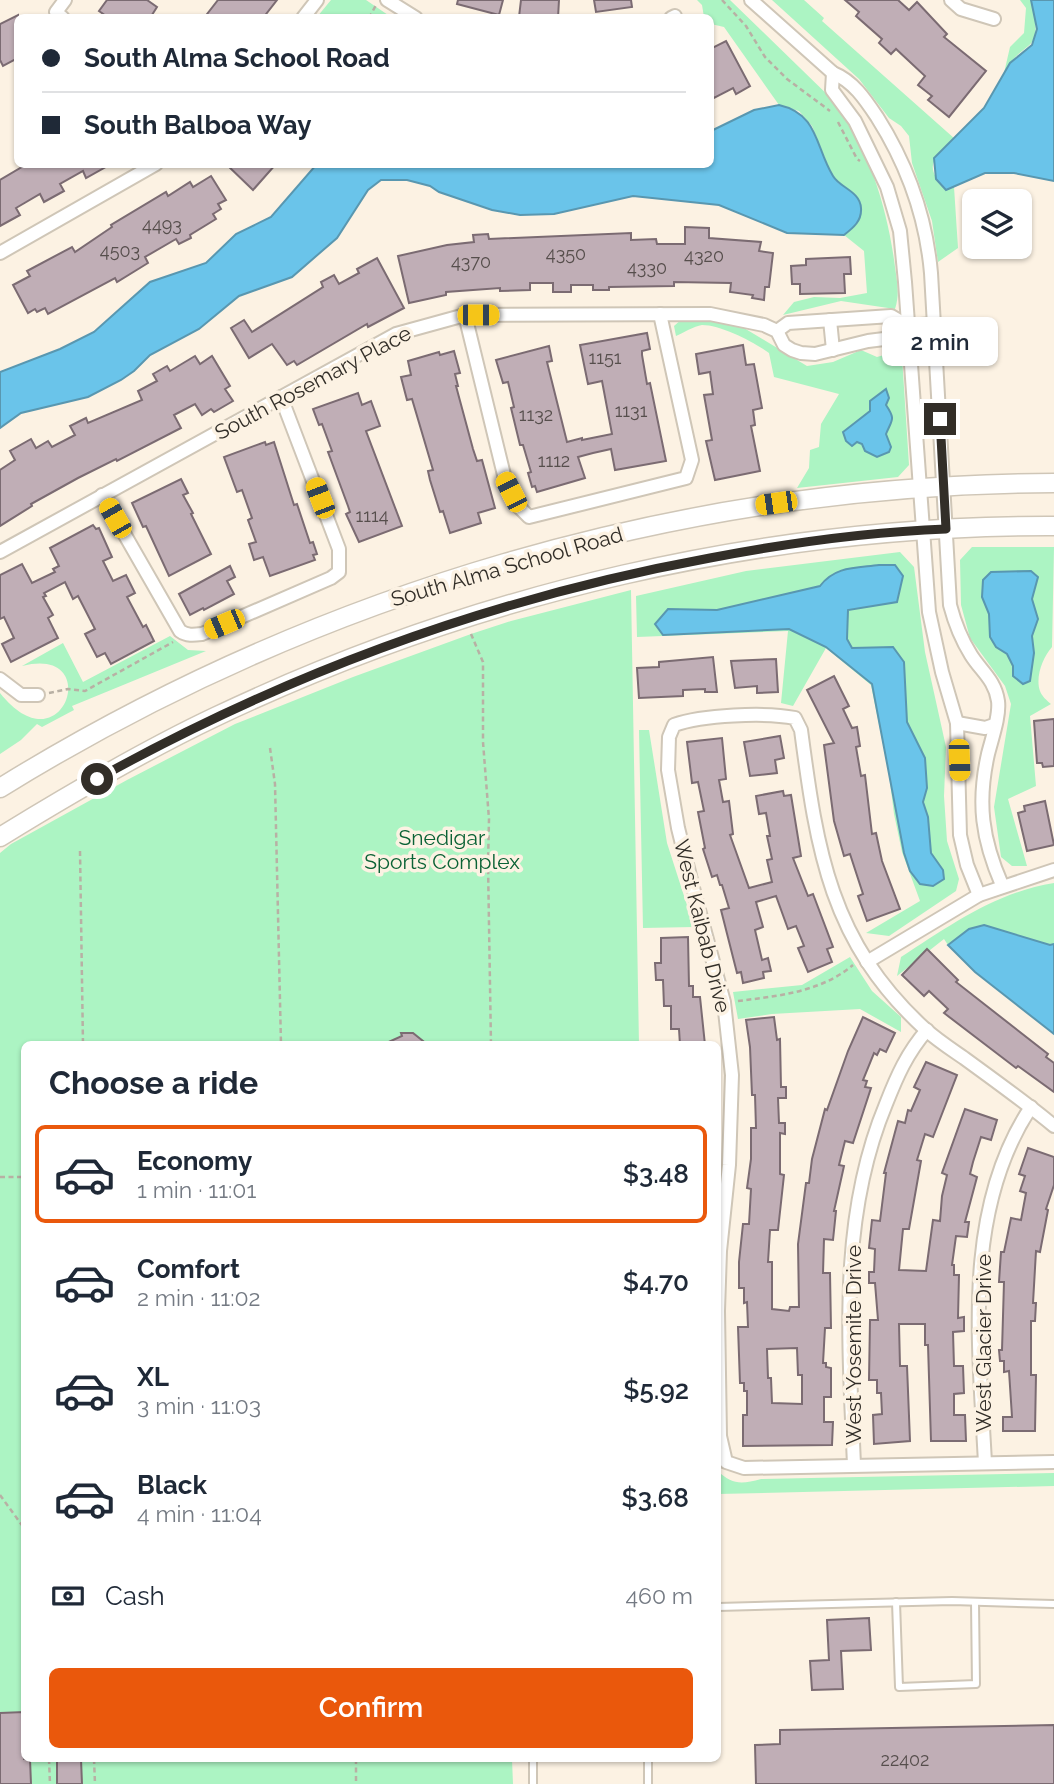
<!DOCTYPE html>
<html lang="en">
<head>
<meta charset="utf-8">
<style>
  body { margin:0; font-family:Raleway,sans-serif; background:#f6f6f7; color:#1f2937; height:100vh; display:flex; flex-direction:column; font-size:26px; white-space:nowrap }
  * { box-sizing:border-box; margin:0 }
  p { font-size:23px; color:#747a83 }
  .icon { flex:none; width:38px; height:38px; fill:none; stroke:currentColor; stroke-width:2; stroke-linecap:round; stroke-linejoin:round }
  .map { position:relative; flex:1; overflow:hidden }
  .panel { position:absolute; left:21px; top:1041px; width:700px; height:721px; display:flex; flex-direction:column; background:#fff; border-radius:10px; box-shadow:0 2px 5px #0004 }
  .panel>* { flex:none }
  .hud { position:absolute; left:14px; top:14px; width:700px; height:154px; border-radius:10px; box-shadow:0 2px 5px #0004; display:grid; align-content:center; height:154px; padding:0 28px; background:#fff }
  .controls { position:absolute; left:962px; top:189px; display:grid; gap:14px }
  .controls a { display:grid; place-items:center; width:70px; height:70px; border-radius:10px; background:#fff; box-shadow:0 2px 5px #0004; font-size:35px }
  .end { position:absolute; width:32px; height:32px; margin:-16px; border:9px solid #322e28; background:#fff; box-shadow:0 0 0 4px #fff }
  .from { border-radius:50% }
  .bubble { position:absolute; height:49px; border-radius:10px; background:#fff; box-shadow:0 2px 5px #0004; font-size:23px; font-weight:600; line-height:49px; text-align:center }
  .car { position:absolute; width:21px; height:42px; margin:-21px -10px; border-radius:9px; box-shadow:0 0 5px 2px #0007; background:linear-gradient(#f5c518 24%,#345 0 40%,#f5c518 0 76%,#345 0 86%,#f5c518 0) }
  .hud b { display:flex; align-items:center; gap:24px; height:66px; font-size:26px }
  .hud b+b { border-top:2px solid #e0e1e3 }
  .hud i { width:18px; height:18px; background:#1f2937 }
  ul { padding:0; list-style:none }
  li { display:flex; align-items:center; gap:21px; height:98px; margin:0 14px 10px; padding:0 14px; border:4px solid transparent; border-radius:10px }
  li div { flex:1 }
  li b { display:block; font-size:26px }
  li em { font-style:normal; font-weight:600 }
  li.active { border-color:#ea580c }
  li>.icon { width:63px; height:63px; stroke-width:1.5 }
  h2 { padding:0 28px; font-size:32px; line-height:84px }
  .pay { display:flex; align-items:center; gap:18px; height:77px; padding:0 28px; font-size:26px }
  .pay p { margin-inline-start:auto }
  .button { display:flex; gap:14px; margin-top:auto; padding:14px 28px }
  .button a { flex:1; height:80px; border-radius:10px; background:#ea580c; color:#fff; font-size:28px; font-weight:600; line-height:80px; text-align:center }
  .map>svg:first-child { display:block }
</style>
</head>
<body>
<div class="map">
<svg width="1054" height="1784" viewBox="0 0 1054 1784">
  <rect width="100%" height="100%" fill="#fcf2e3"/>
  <g fill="#acf4c3">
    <path d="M331 0H366L391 17H317Z"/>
    <path d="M697 0H730L837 104C870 151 888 211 895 267 897 282 900 294 895 309L841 301 783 315 794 302 814 297 840 298 867 293 864 251 844 235 857 224V196L833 178 812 126 799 111 779 105 724 27 711 24 710 18 704 17 702 5Z"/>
    <path d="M772 0H804L824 18 822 21 955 139C934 159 922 164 946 190L954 187 958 248 938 262 932 221 912 163 909 136 901 126 889 118 859 79Z"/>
    <path d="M1020 0H1031C1045 57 1025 35 1004 73L1010 47 1024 33 1026 8Z"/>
    <path d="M682 319H707L744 328 807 366 833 362 861 350 877 357 894 352 902 357 909 465 898 477 797 488 809 468 810 450 819 447 821 424 839 394 774 377 769 353C754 342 721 325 702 325 694 326 683 333 676 336L674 326Z"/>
    <path d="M972 547H1054L1052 647C1043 657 1035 677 1040 691 1041 695 1047 701 1051 704L1030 716 1036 786 1008 799 1027 866H1012L1001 857 994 807 1011 704 1005 686 970 638 961 605 960 560Z"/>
    <path d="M900 552 914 567 925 652 946 747 944 796 947 841 959 879 956 891 889 936 866 933 920 901 902 852 894 814 889 774 871 685 826 648 793 706 781 703 788 631 637 637 636 596 746 571Z"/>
    <path d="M631 590 639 1045H24V1759H512L513 1784H0V853L11 844 127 780 235 724 353 677 471 634 511 621Z"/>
    <path d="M170 636 188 650 206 651 72 706 74 710 42 727 37 724 21 740 0 754V693C63 772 105 644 22 666L63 643 83 682Z"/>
    <path d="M639 730H649L667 843 694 927 643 928Z"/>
    <path d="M1054 883V944L1050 945 984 925 969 929 948 945 944 939 897 976 901 957C949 926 996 892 1054 883Z"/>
    <path d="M850 957 872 991 901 1017V1032L860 1009 772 1014 738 1019 733 992 802 985Z"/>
    <path d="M718 1471C732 1485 742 1484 761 1479L1054 1473V1486L718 1494Z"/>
  </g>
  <g fill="#6ac4ea" stroke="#5997b0" stroke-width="2">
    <path d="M1031 0H1054V181L1014 173H985L946 190 936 179 934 158 984 108 1010 63 1032 45 1037 29Z"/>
    <path d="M779 105C819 114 815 147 833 176 840 188 860 191 861 208 862 221 853 228 844 235L787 233 719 205 633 196 554 214 520 215 492 210 439 192 430 186 407 180H381L368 190 337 238 292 277 239 296 199 329 150 355 134 371 121 380 88 397 21 413 0 428V372L60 349 94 332 150 282 206 263 236 234 271 217 316 165 710 164 711 131 754 110Z"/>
    <path d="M886 389 889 398 886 405C896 420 892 419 886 434L891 447 889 452 877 457 865 451 862 444 857 442 852 446 846 441 843 432 870 411V401Z"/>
    <path d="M879 565H895L903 576 897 602 848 610 847 639 852 648 893 647 904 662 907 722 925 758 927 788 923 802 928 817 931 853 943 870 944 879 933 886 920 884 910 871 904 853 872 684 826 647 789 629 663 635 655 624 668 609 717 610 820 586C835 566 856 568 879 565Z"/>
    <path d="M1031 571 1038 577 1032 599 1038 619 1032 636 1034 653 1030 681 1023 684 1013 676V666L1007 654 996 647 990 637 989 614 982 597 983 580 991 572Z"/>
    <path d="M984 925 1050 945 1054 944V1034L975 972 948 945 969 929Z"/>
  </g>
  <g fill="#c0aeb6" stroke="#7b6b72" stroke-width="2" fill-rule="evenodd">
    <path d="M107 0H147L157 7 150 18H109L99 11Z"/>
    <path d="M218 0H277L263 18H204Z"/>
    <path d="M458 0H503L499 15 457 4Z"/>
    <path d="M521 0H559L558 18 519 17Z"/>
    <path d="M594 0H631L632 7 596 12Z"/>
    <path d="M845 0H898L909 10 917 2 947 34 944 37 986 71 949 117 928 100 932 96 918 85 925 76 896 49 891 54 879 43 882 39 856 16 859 12Z"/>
    <path d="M18 15V58L3 66 0 60V24Z"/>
    <path d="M726 41 750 86 736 94 733 88 714 98 710 91V49Z"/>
    <path d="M27 164H111L86 178 83 171 60 184 64 191 44 202 40 194 16 208 20 215 0 226V180Z"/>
    <path d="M226 164H276L253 190Z"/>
    <path d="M211 176 226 200 218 204 221 209 213 214 216 219 190 235 191 238 179 244 176 239 145 257 148 263 117 282 115 278 48 314 45 308 37 312 35 309 28 313 13 285 30 276 27 271 72 247 75 252 112 227 111 225 166 192 168 196 190 182 193 187Z"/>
    <path d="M685 227 709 228V238L761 242 759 251 773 253 769 287H765L764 300 752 298 753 295 730 292 731 283 674 282V286L609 287V290H593V285H571V292H553V283H530V290L500 291V288L446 292V295L409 303 398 256 447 245 474 242 473 235 488 234 489 239 631 233V240L656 239 657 244H685Z"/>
    <path d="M850 257 851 274H844L845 293 800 294V284H792L791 266 806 265V259Z"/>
    <path d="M377 258 404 308 368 327 367 324 297 365 294 361 287 365 272 344 249 358 231 328 244 320 252 332 323 287 321 282 334 275 339 284 359 273 357 269Z"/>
    <path d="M647 333 650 349 642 351V355L647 384 650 383 666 461 615 470 611 449 593 453 578 457 585 478 537 492 535 486 532 487 528 473 531 472 523 445H520L511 408 514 407 508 382 503 383 496 360 549 346 552 361 547 362 567 442 582 438V440L612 434 602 381 588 384 580 345Z"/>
    <path d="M743 345 746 365 754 364 762 408 753 410 755 425 751 426 760 471 715 480 706 441 712 440 704 395 713 394 710 372 699 374 696 354Z"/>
    <path d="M454 351 460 373 455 374 458 386H456L473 449 477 461 482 460 495 508 478 513 481 523 450 533 443 511 440 512 430 480 428 471 433 470 412 399 407 400 401 377 411 375 408 361 439 352 440 355Z"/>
    <path d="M195 356 200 364 212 356 230 386 225 389 233 401 214 412 211 409 202 415 195 404 174 415 181 428 117 461 116 459 78 478 31 504 32 506 0 526V470L15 460 10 451 31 439 36 448 48 441 52 447 75 435 70 426 86 418 88 423 142 400 138 391 157 381 153 374 167 366 170 371Z"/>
    <path d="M358 393 362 405 371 401 380 426 366 431 402 526 359 542 346 514 350 512 348 506 328 452 332 451 322 424 319 425 313 409Z"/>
    <path d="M265 442 266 445 274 442 294 505 297 504 310 543 313 542 317 554 313 555 315 560 270 576 263 557 254 560 249 544 256 542 248 520 252 518 242 490 237 492 224 457Z"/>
    <path d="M181 479 188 493 183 495 193 513 191 514 211 554 169 576 146 526 143 527 132 503Z"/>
    <path d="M93 525 96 529 99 528 112 557 103 561 113 581 126 575 135 593 127 597 143 627 146 625 154 641 111 664 105 653 97 657 85 634 95 629 78 596 73 599 65 582 44 593 46 596 43 597 53 615 48 618 58 638 11 662 2 644 14 638 4 617 0 619V575L22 564 32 583 55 572 53 569 59 566 50 548Z"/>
    <path d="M230 566 235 577 227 581 234 594 204 610 203 608 190 615 179 594Z"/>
    <path d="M713 657 717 692H705V689L683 690V696L639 698 637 668 659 667V662Z"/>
    <path d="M776 659 778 692 757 693V686L735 688 731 661Z"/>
    <path d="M834 676 849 706 843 709 852 728 857 727 860 746 856 747 861 776 865 775 872 834 876 833 882 861 900 909 867 921 858 896 863 894 850 854 844 856 834 821 824 745 834 743 807 690Z"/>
    <path d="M1054 719V766L1043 767 1042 763H1037L1034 721Z"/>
    <path d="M780 736 784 758 775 760 777 773 750 776 744 742Z"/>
    <path d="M722 738 726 779 719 780 723 802 729 801 733 834 730 835 749 888 772 882 767 860 772 859 767 836H770L766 813 759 814 756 796 783 791 784 796 791 795 801 856 793 858 808 896 813 894 833 947 827 949 832 962 808 972 798 948 804 946 796 926 788 929 776 896 756 902 763 927 755 930 762 960 768 958 771 971 763 972 764 978 743 983 741 972 737 973 721 910 729 908 722 885H720L717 875 712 877 703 849 705 848 698 812 704 811 698 782 692 783 687 742Z"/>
    <path d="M1045 801 1054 845 1027 851 1018 813 1025 811 1024 806Z"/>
    <path d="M688 937 689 986H693V997H700L705 1045H680L679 1029H671V1006H664L663 980H656L655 963H661V938Z"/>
    <path d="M927 949 958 980 956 982 1048 1054 1046 1057 1054 1063V1092L1018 1066 1016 1068 944 1013 948 1009 929 991 924 996 902 975Z"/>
    <path d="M774 1017 777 1040 780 1039 781 1087H786V1098H778L779 1123H785V1134L780 1133V1174L784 1175 778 1230H770L768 1262H772V1309L789 1311 790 1307H799L798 1244 806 1183H809L812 1159 825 1109 827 1110 848 1051 863 1017 895 1033 886 1052 880 1049 877 1055 874 1053 863 1080 867 1081 865 1087 871 1088 853 1143 845 1141 839 1165 844 1166 834 1211H836L833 1240 824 1239 823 1273H830L831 1328H825L823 1363H826V1367L831 1368V1397H824V1422H833L832 1445 743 1446V1415H747V1391H744V1383H740L738 1327H748L747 1302 744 1303V1288H739V1262L743 1224H749L751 1189 747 1188 751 1159V1128H756L755 1095H752L750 1047 746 1020ZM797 1348 798 1375H802V1404L772 1403 771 1378H768L767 1349Z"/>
    <path d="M401 1033H413L428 1045H382L402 1036Z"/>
    <path d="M926 1062 957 1075 933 1137 925 1134 917 1160 921 1161 909 1229H903L899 1270 926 1271 933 1220 940 1221 942 1196 947 1175 942 1173 965 1109 997 1120 991 1140 981 1137 973 1162 970 1174 977 1177 965 1222H969L967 1237 956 1236 952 1265H954V1275H959L958 1318 964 1317V1331L953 1332 954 1366H963L964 1393 954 1394V1415H965L966 1441H931L928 1345H925V1324H899L900 1366H907L910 1441 874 1444 873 1415 882 1414 881 1393H877V1380H869L870 1320H878L875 1283H869V1272H874L875 1249 869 1248 872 1220 880 1221 886 1173H884L898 1121 905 1123 908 1110 911 1111 920 1090 914 1087Z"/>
    <path d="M1028 1148 1054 1157V1185L1046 1209 1048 1210 1040 1252 1036 1251 1033 1303H1036L1035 1321H1031V1375H1036L1035 1431H1003V1417H1012L1009 1371 1004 1372V1361H1000L999 1350H1002L1004 1282H999L1001 1252H1004L1011 1218 1021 1220 1026 1193 1020 1191 1025 1176 1019 1174Z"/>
    <path d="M869 1618 871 1650 841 1651 843 1689 812 1690 810 1661 829 1660 827 1620Z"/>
    <path d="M24 1712V1759H30L31 1784H0V1713Z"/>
    <path d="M1054 1725V1784H756L755 1745 780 1744V1730Z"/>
    <path d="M57 1759H81L82 1784H57Z"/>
  </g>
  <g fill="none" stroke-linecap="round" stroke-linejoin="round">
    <g stroke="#cfc6b7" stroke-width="10">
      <g id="service">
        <path d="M896 1602 899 1687 976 1684 975 1602"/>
        <path d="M718 1607 952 1601 1054 1604"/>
        <path d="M648 1759V1784"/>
        <path d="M533 1784V1759"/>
      </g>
    </g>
    <g stroke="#cfc6b7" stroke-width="16">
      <g id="minor">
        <path d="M387 0 416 18"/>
        <path d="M751 0 833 73C853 81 865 99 877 117 908 166 926 216 931 273L950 605C955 624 961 639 971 655 981 671 995 680 998 701 1000 716 992 738 988 754 977 803 982 839 1002 885"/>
        <path d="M951 0 961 9 994 19"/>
        <path d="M63 18 56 12 65 0"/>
        <path d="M303 18 317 0"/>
        <path d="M671 18 675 16"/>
        <path d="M833 73 832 90 855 121 887 187 900 231 905 282 929 612 942 672 957 723 960 835 967 865 979 895"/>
        <path d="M0 253 156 164"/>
        <path d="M465 315 505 479 517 505 529 517 686 478 692 460 660 314"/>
        <path d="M830 320 833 350"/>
        <path d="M777 331 788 323 891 316 908 326"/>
        <path d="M102 495 180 631C187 636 194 635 202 634L331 578 339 572V549L281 397"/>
        <path d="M0 552 396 334 465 315 710 314 764 325 777 331 784 345 792 350 801 353 815 354 868 341 892 338 908 326 933 324"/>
        <path d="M0 679 21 695H38"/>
        <path d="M957 723 985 728 994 725"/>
        <path d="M867 962 979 895 1054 870"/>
        <path d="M1054 1126C1025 1102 994 1080 964 1058 951 1049 937 1040 925 1029 830 942 817 851 801 730L795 718C765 712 702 715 674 725L669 737 668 770 678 828 693 888 724 1002 732 1075 729 1165 720 1251 718 1311 720 1436 726 1462 744 1468 1054 1462"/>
        <path d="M985 1463C979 1345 962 1211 1031 1107"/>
        <path d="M854 1465C849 1343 838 1219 886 1104 897 1076 907 1053 927 1030"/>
      </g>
    </g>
    <g stroke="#cfc6b7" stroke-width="21">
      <g id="secondary">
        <path d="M0 788C316 593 682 484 1054 483"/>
        <path d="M0 837C70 794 141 752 215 717 475 593 765 525 1054 526"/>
      </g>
    </g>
    <g stroke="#b8b0a4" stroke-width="2.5" stroke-dasharray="5 3.5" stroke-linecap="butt">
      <path d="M722 0 746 26 765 57 787 79 830 111"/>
      <path d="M369 18 376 5"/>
      <path d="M838 122 857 159 860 161"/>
      <path d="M471 634 483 662V742L489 819 488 864 491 1045"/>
      <path d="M49 693 68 689 85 691 173 642"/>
      <path d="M270 748 275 784 281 1045"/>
      <path d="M80 851 83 1045"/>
      <path d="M738 1001C778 996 821 992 853 965"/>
      <path d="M0 1177H24"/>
      <path d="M0 1495 24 1528"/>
      <path d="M49 1759 50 1784"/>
      <path d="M94 1759 95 1784"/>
      <path d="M356 1759V1784"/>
    </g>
    <use href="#service" stroke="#fff" stroke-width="6"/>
    <use href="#minor" stroke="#fff" stroke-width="12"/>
    <use href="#secondary" stroke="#fff" stroke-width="18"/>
  </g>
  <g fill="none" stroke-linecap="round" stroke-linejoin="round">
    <path stroke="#322e28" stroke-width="9" d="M97 779C291 671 492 598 710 558 788 543 867 532 946 529L940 419"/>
  </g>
  <g text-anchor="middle" stroke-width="7" stroke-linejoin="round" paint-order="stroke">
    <g font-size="18" fill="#564e4c">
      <text x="162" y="231">4493</text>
      <text x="120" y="257">4503</text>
      <text x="566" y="260">4350</text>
      <text x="704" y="262">4320</text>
      <text x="471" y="268">4370</text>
      <text x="647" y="274">4330</text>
      <text x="605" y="364">1151</text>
      <text x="631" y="417">1131</text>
      <text x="536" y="421">1132</text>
      <text x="554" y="467">1112</text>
      <text x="372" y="522">1114</text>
      <text x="905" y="1766">22402</text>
    </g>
    <g font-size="21" fill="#322e28" stroke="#fcf2e3">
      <text transform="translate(313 383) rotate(-28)" y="7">South Rosemary Place</text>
      <text transform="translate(507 567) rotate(-16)" y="7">South Alma School Road</text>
      <text transform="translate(702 926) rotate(76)" y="7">West Kaibab Drive</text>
      <text transform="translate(984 1343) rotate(-90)" y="7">West Glacier Drive</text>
      <text transform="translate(854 1345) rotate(-90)" y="7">West Yosemite Drive</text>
    </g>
    <g font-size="21" fill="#0a6235" stroke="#fcf2e3">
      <text x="442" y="845">Snedigar<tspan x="442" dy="24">Sports Complex</tspan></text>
    </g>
  </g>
</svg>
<div class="controls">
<a><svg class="icon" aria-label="layers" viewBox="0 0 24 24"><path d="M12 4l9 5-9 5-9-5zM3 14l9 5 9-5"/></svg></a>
</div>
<i class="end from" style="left:97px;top:779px"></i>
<i class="end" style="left:940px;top:419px"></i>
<div class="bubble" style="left:882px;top:317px;width:116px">2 min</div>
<i class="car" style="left:478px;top:315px;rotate:90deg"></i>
<i class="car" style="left:511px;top:492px;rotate:333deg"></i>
<i class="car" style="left:320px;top:498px;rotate:339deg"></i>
<i class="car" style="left:776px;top:503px;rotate:262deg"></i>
<i class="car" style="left:115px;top:518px;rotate:330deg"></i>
<i class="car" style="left:224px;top:624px;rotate:247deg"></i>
<i class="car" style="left:959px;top:760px;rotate:178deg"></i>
<div class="hud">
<b><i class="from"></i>South Alma School Road</b>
<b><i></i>South Balboa Way</b>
</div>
<section class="panel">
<h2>Choose a ride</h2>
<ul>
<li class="active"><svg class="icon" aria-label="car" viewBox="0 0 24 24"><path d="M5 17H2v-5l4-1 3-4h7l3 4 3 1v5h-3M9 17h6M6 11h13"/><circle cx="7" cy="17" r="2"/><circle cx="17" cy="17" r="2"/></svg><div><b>Economy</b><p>1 min · 11:01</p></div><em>$3.48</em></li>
<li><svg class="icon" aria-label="car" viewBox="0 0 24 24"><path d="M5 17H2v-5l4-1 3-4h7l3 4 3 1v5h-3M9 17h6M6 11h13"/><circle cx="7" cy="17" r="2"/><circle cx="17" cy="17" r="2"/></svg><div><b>Comfort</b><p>2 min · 11:02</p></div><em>$4.70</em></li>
<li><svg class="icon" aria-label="car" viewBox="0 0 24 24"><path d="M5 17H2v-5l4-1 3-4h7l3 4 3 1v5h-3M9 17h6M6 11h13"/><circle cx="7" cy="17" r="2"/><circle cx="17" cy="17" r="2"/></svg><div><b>XL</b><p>3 min · 11:03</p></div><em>$5.92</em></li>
<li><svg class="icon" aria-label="car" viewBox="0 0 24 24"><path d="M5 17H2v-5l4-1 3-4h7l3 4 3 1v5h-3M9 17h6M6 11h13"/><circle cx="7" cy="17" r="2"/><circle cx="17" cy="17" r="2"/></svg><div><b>Black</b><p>4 min · 11:04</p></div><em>$3.68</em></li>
</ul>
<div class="pay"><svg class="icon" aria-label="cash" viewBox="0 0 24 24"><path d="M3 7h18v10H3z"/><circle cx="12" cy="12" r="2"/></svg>Cash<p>460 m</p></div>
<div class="button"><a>Confirm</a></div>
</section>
</div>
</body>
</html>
